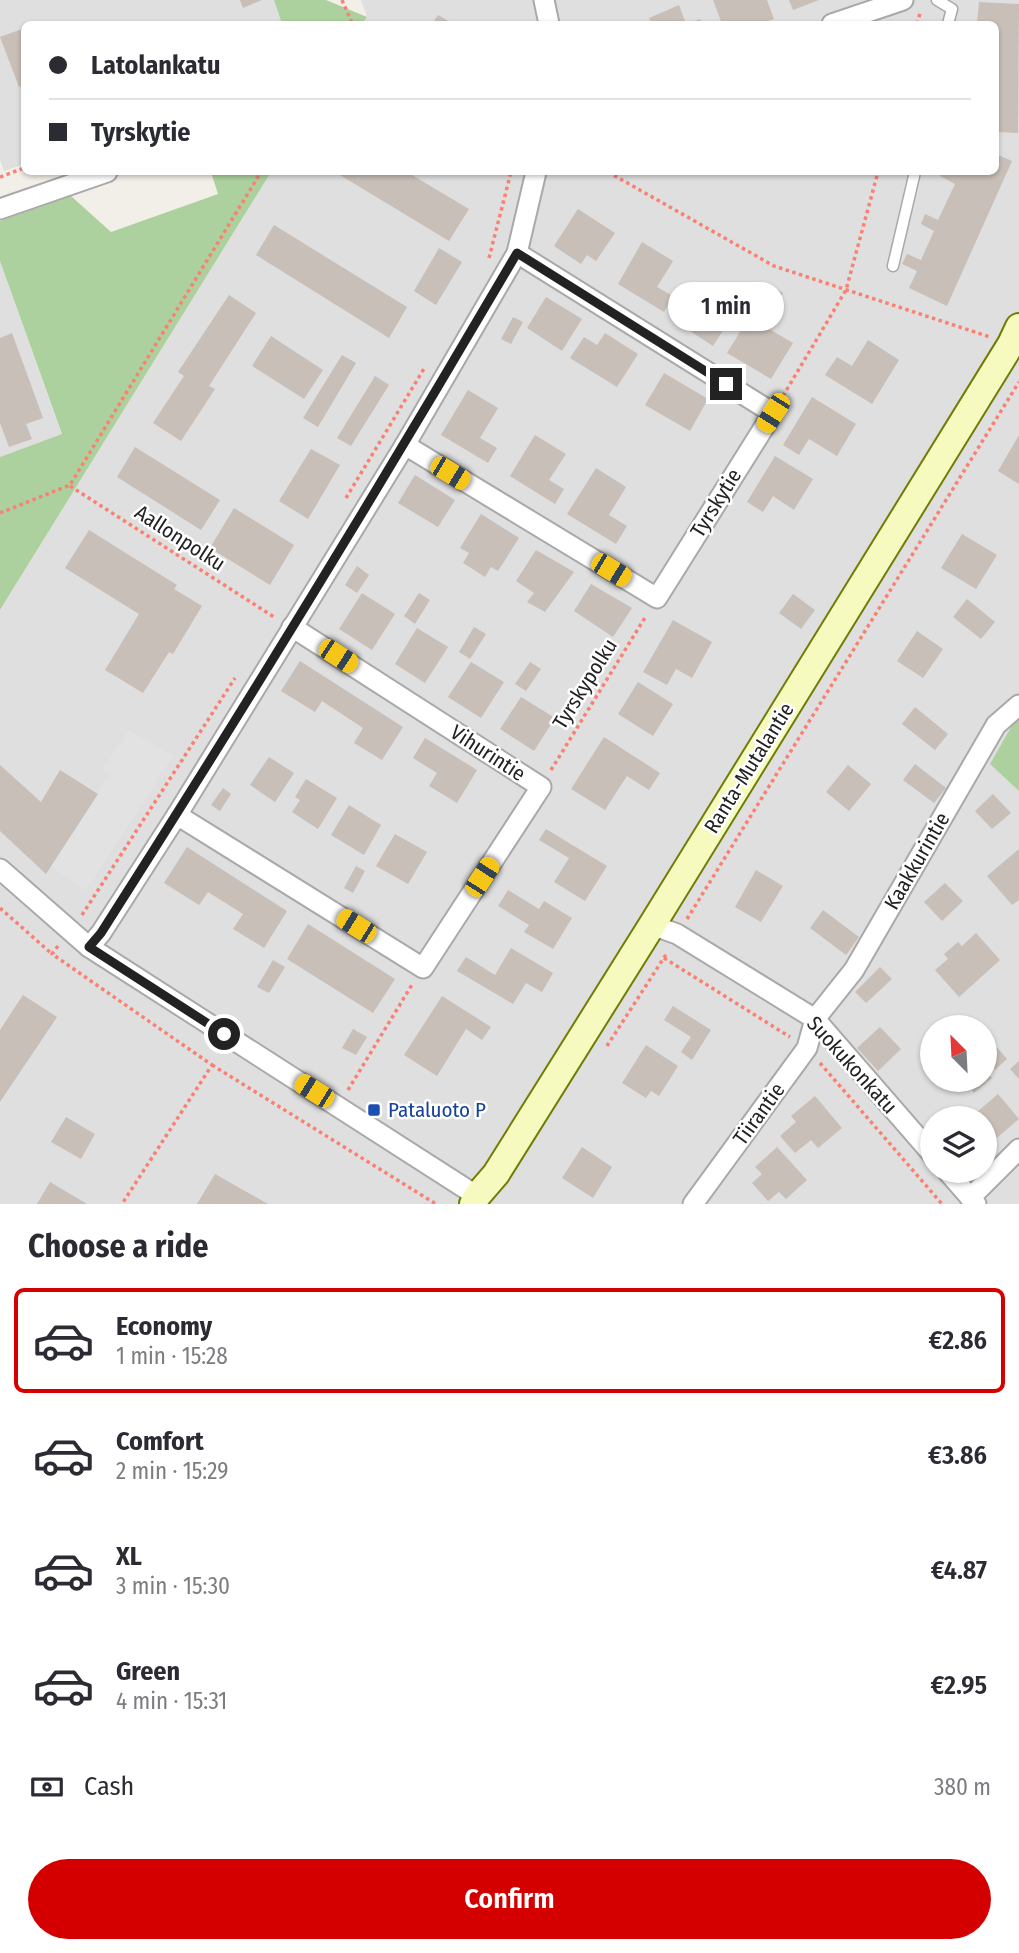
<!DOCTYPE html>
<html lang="en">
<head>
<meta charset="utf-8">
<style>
  body { margin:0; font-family:"Fira Sans Condensed",sans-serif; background:#f2f2f3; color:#2b2b33; height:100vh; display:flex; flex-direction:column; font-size:26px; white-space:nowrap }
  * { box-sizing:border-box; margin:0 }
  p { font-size:23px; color:#7c7c81 }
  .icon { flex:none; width:38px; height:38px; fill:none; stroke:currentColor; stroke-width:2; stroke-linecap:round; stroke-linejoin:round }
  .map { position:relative; height:1204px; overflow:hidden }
  .sheet { display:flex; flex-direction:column; background:#fff; flex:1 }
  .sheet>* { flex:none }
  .banner { position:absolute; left:21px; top:21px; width:978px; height:154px; border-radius:10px; box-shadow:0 2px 5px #0004; display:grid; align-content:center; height:154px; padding:0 28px; background:#fff }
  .needle { width:46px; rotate:336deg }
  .controls { position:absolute; left:920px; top:1015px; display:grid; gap:14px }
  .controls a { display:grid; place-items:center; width:77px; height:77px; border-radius:50%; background:#fff; box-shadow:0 2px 5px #0004; font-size:35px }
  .end { position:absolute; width:32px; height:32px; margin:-16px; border:9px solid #222; background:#fff; box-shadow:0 0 0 4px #fff }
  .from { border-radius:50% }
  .bubble { position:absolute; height:49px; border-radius:24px; background:#fff; box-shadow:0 2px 5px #0004; font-size:23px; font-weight:600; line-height:49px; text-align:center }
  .car { position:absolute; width:21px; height:42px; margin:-21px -10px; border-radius:9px; box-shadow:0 0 5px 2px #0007; background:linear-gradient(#f5c518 24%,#345 0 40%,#f5c518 0 76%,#345 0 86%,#f5c518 0) }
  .banner b { display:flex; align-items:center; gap:24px; height:66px; font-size:26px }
  .banner b+b { border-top:2px solid #e1e1e2 }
  .banner i { width:18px; height:18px; background:#2b2b33 }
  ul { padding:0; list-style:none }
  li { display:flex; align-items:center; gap:21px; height:105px; margin:0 14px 10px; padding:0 14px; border:4px solid transparent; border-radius:10px }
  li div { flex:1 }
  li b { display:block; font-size:26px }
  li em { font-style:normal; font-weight:600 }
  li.selected { border-color:#d40000 }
  li>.icon { width:63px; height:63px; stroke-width:1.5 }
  h2 { padding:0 28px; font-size:32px; line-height:84px }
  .pay { display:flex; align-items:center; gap:18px; height:77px; padding:0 28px; font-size:26px }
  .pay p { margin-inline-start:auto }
  .primary-button { display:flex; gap:14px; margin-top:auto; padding:14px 28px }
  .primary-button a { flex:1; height:80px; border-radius:42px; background:#d40000; color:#fff; font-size:28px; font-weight:600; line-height:80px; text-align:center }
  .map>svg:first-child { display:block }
</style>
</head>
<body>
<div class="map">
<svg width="1019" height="1204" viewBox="0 0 1019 1204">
  <rect width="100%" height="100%" fill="#f2efe9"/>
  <g fill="#e0dfdf" fill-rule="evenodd">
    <path d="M0 0H274L282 24H24V164L4 171 0 160Z"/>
    <path d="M361 0H1019V1204H0V610L271 172H996V24H362L367 17ZM933 1027H985V1080H933ZM933 1118H985V1171H933Z"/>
    <path d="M0 261 62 435 0 457Z"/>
  </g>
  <g fill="#add19e">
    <path d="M274 0H326L367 17 362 24H282Z"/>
    <path d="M211 172H271L0 610V457L62 434 0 261V221L71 196 111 232 218 194Z"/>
    <path d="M1019 721V791L990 764 1014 722Z"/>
  </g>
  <path fill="#e2e2e2" d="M129 730 173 756 86 891 51 866 110 774 103 769Z"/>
  <g fill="#c7bfb8">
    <path d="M240 0H262L243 8Z"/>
    <path d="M713 0H767L774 19 759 24H722Z"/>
    <path d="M789 0H819L793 10Z"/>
    <path d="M979 2 1019 4 1018 133 996 132V24H977Z"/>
    <path d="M679 5 686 24 700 19 702 24H652L649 18Z"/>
    <path d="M438 15 454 24H432Z"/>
    <path d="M22 29 24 35V85L19 87 0 37Z"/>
    <path d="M996 154 1012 161 947 306 909 288 917 271 902 264 907 254 921 260 934 231 921 224 925 214 938 220 955 184 940 176 942 172H996Z"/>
    <path d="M335 172H407L469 209 449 241Z"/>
    <path d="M578 209 615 233 596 261 587 255 581 264 554 246Z"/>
    <path d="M274 225 407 307 389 338 256 255Z"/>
    <path d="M642 242 673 261 657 287 673 296 664 312 618 284Z"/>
    <path d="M439 248 462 262 436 305 414 291Z"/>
    <path d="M766 283 783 293 775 306 758 295Z"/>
    <path d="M696 284 736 310 713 346 673 320Z"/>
    <path d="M229 295 256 313 209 386 215 389 181 441 153 423 184 376 178 372Z"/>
    <path d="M546 297 582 319 562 351 527 328Z"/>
    <path d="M513 317 523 322 511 344 501 339Z"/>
    <path d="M749 317 793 343 771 379 727 353Z"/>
    <path d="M12 333 43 418 26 424 32 439 9 447 0 423V338Z"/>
    <path d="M605 333 638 354 617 387 570 358 584 337 597 345Z"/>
    <path d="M271 336 323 370 304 399 252 366Z"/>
    <path d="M868 340 899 360 872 404 825 375 837 357 852 366Z"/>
    <path d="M342 355 356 363 318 427 303 418Z"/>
    <path d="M664 373 708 399 690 431 645 405Z"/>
    <path d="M375 376 389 385 351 446 337 438Z"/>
    <path d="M468 390 498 408 480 438 497 448 488 463 441 435Z"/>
    <path d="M812 397 856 424 837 456 809 439 799 455 783 445Z"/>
    <path d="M535 435 566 454 549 480 564 489 555 504 510 476Z"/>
    <path d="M1019 435V484L998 471Z"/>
    <path d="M135 447 220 500 201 530 117 477Z"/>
    <path d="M311 449 340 465 308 519 279 501Z"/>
    <path d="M775 456 813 479 794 510 773 496 763 512 747 502Z"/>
    <path d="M596 468 626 487 609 515 627 526 616 544 567 514Z"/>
    <path d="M415 475 455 500 438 527 398 503Z"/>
    <path d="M234 508 294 545 270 585 210 548Z"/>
    <path d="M481 514 519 538 498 571 491 567 485 577 463 563 469 553 460 548Z"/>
    <path d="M89 530 177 585 174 589 202 606 173 654 169 652 143 693 105 670 139 614 65 568Z"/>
    <path d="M962 534 997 555 976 589 941 568Z"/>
    <path d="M536 550 574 572 545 612 527 602 534 593 516 581Z"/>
    <path d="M357 566 369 575 357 593 345 585Z"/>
    <path d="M591 584 632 608 613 637 574 611Z"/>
    <path d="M362 593 395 614 372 650 339 629Z"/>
    <path d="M419 593 430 600 415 624 404 616Z"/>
    <path d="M793 594 815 610 801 629 779 613Z"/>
    <path d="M967 599 995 622 981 639 953 617Z"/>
    <path d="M673 620 712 642 692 678 676 669 667 685 643 672Z"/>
    <path d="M474 627 486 634 470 659 459 652Z"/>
    <path d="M417 628 448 647 425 683 395 664Z"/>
    <path d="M917 631 943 649 923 678 897 661Z"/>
    <path d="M300 661 403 727 382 760 354 743 363 728 322 701 315 712 281 691Z"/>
    <path d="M471 662 504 682 481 718 448 697Z"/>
    <path d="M530 662 541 669 526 691 515 684Z"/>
    <path d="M638 682 673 704 653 736 618 714Z"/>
    <path d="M521 697 555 718 534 751 500 729Z"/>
    <path d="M915 707 948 734 935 750 902 724Z"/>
    <path d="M604 737 660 773 649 790 627 776 605 810 571 789Z"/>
    <path d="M425 738 477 770 457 803 429 786 437 773 413 758Z"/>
    <path d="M269 757 294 773 275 802 250 785Z"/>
    <path d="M915 764 946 788 934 803 903 780Z"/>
    <path d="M0 765 41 802 60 770 98 794 46 874 0 831Z"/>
    <path d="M848 765 871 784 849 811 826 792Z"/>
    <path d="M306 779 337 798 318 829 292 812 300 800 295 797Z"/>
    <path d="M223 788 231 794 220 811 211 805Z"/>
    <path d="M993 794 1011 813 992 829 975 811Z"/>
    <path d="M349 805 381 825 364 855 331 835Z"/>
    <path d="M546 829 607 866 585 901 554 882 569 858 539 840Z"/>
    <path d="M395 834 427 852 408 884 376 866Z"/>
    <path d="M187 847 287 911 264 948 233 929 243 914 208 892 199 905 164 883Z"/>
    <path d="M1019 849V900L1012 905 987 876Z"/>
    <path d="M356 866 365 871 353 893 344 888Z"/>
    <path d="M756 870 783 886 761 922 735 907Z"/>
    <path d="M945 883 963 901 942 921 924 902Z"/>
    <path d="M508 890 539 909 544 901 572 918 553 949 524 932 529 925 498 906Z"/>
    <path d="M823 910 859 937 846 955 810 928Z"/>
    <path d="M308 924 395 979 373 1013 287 959Z"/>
    <path d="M976 933 1000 960 959 997 935 970 948 959 944 954 958 942 962 946Z"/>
    <path d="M511 948 553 973 542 992 526 983 513 1004 457 971 466 957 495 975Z"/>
    <path d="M273 960 285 967 269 993 257 987Z"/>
    <path d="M880 967 892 979 866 1003 855 992Z"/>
    <path d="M23 995 57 1017 0 1102V1030Z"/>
    <path d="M442 996 491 1027 482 1040 466 1029 437 1076 404 1055Z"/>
    <path d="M673 1006 711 1030 692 1060 681 1052 691 1037 664 1020Z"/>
    <path d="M880 1027 901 1049 878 1071 857 1048Z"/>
    <path d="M353 1029 367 1037 356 1055 342 1048Z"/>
    <path d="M987 1036 1007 1059 995 1070 985 1059V1038Z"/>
    <path d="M646 1045 678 1066 659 1096 651 1091 646 1098 622 1083Z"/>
    <path d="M1019 1061V1079L1010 1069Z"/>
    <path d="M985 1070 992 1078 974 1093 963 1080H985Z"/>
    <path d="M998 1094 1019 1119 985 1148V1118H970Z"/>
    <path d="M815 1096 842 1128 818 1148 811 1140 795 1153 780 1136 796 1122 791 1116Z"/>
    <path d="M66 1117 95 1134 81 1159 51 1142Z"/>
    <path d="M582 1147 612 1167 593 1198 562 1178Z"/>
    <path d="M777 1147 807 1180 786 1199 779 1192 768 1201 752 1183 762 1174 755 1167Z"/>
    <path d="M215 1174 268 1204H197Z"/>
    <path d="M50 1182 87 1204H37Z"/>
  </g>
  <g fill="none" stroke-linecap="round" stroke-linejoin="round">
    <g stroke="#a9a9a9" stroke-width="13">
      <g id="lane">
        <path d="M937 0 952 9 948 24"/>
        <path d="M893 266 915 172"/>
      </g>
    </g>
    <g stroke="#a9a9a9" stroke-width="23">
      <g id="street">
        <path d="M544 0 549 24"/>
        <path d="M832 24 903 0"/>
        <path d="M0 209 107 172"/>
        <path d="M405 445 657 598 773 413 517 253"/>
        <path d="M177 815 423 968 541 787 292 627"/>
        <path d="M0 869 89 947 477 1196"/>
        <path d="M652 925 677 934 815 1019 933 1155"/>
        <path d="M89 947 101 933 177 815 405 445 517 253 536 172"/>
        <path d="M947 1171 976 1204"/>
        <path d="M970 1198 1019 1149"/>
        <path d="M693 1204 807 1048 815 1019 854 970 996 725 1019 705"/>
      </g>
    </g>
    <g stroke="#707d05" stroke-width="30">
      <path id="secondary" d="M473 1204 477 1196 496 1174 652 925 1011 344 1019 327"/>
    </g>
    <g stroke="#fa8072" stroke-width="3.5" stroke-dasharray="3.5 3.5" stroke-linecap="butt">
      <path d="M342 0 352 23 355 24"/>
      <path d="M917 24 920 13"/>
      <path d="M608 172 774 266 990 337"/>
      <path d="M0 177 24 168"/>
      <path d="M489 258 511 172"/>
      <path d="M783 396 846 290 878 172"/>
      <path d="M70 486 274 617"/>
      <path d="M346 498 425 367"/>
      <path d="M0 513 70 485 261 172"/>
      <path d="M551 770 646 616"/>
      <path d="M0 908 52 954"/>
      <path d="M82 915 235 678"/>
      <path d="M687 919 1019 382"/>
      <path d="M58 946 52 954 212 1065 122 1204"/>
      <path d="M664 958 790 1037"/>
      <path d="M607 1046 667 953"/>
      <path d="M820 1063 942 1204"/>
      <path d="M212 1065 436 1204"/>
      <path d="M348 1090 413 983"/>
    </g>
    <use href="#lane" stroke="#fff" stroke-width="10"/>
    <use href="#street" stroke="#fff" stroke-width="19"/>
    <use href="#secondary" stroke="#f7fabf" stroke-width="26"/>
  </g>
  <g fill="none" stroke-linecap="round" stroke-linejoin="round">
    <path stroke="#222" stroke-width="9" d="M224 1034 89 947 101 933C244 709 383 482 517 253L726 384"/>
  </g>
  <rect fill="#1a4fb4" stroke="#fff" stroke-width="2.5" x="367" y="1103" width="14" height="14" rx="3.5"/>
  <g text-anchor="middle" stroke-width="5" stroke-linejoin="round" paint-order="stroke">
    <g font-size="21" fill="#222" stroke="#fff">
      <text transform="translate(716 503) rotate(-58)" y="7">Tyrskytie</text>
      <text transform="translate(180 538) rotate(33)" y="7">Aallonpolku</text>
      <text transform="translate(585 684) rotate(-58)" y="7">Tyrskypolku</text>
      <text transform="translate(488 753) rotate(33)" y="7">Vihurintie</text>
      <text transform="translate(749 768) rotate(-58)" y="7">Ranta-Mutalantie</text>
      <text transform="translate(917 861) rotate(-60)" y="7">Kaakkurintie</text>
      <text transform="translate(852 1065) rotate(48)" y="7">Suokukonkatu</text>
      <text transform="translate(759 1114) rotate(-54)" y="7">Tiirantie</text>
    </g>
    <g font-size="21" fill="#164399" stroke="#fff" text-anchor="start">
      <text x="388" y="1117">Pataluoto P</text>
    </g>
  </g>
</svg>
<div class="controls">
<a><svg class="needle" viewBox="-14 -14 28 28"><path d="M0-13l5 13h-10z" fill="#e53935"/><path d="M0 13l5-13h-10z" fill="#7c7c81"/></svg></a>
<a><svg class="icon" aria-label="layers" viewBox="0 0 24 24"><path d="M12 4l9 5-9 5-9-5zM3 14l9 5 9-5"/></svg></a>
</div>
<i class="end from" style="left:224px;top:1034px"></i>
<i class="end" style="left:726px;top:384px"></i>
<div class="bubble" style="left:668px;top:282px;width:116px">1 min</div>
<i class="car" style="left:773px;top:413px;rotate:212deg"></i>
<i class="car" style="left:450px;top:473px;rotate:121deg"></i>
<i class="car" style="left:611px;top:570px;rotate:121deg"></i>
<i class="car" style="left:338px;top:656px;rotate:123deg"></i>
<i class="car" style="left:482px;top:877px;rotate:33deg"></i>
<i class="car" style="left:356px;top:926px;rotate:302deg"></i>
<i class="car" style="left:314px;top:1091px;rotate:302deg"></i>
<div class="banner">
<b><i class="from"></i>Latolankatu</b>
<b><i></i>Tyrskytie</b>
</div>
</div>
<section class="sheet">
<h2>Choose a ride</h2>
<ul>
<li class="selected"><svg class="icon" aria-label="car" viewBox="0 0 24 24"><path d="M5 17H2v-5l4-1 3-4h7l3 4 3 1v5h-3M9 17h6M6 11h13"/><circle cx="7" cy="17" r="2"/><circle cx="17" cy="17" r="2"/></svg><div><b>Economy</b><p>1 min · 15:28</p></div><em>€2.86</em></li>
<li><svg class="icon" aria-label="car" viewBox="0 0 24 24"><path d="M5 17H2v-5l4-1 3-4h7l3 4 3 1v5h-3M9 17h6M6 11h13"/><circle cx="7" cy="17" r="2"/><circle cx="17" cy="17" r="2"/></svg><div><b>Comfort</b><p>2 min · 15:29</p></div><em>€3.86</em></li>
<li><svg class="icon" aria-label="car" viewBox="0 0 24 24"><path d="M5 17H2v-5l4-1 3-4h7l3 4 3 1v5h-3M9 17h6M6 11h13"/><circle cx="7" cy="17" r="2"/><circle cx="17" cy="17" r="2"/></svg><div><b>XL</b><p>3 min · 15:30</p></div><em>€4.87</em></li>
<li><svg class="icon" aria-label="car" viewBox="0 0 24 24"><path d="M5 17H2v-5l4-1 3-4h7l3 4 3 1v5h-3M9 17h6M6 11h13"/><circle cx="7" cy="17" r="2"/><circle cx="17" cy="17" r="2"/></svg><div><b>Green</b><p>4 min · 15:31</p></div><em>€2.95</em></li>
</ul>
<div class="pay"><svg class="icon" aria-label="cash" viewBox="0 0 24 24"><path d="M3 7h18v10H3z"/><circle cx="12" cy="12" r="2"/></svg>Cash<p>380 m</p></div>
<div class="primary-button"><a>Confirm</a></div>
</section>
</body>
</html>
